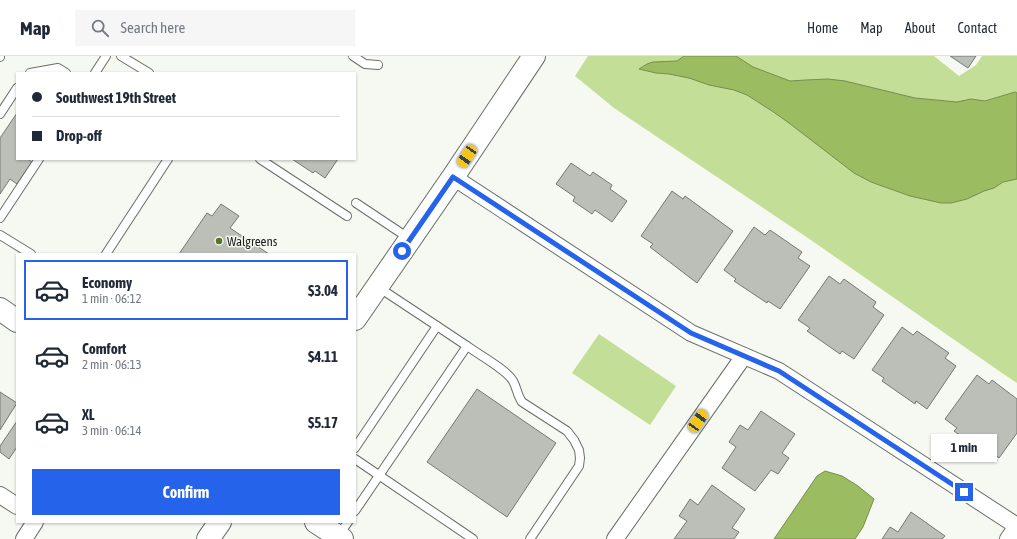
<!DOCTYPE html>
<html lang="en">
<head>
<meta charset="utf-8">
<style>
  body { margin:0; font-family:"Asap Condensed",sans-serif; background:#f6f6f7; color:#1f2937; height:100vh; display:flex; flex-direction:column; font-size:15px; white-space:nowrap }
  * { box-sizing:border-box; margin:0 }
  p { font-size:13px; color:#747a83 }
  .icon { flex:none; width:22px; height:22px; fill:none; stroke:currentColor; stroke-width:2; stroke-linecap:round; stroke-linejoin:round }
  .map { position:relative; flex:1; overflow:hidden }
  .details { position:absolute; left:16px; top:197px; width:340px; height:270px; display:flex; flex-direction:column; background:#fff; border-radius:0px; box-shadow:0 1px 3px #0004 }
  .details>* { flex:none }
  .top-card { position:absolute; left:16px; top:16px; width:340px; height:88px; border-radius:0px; box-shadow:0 1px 3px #0004; display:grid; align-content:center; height:88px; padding:0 16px; background:#fff }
  .end { position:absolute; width:18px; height:18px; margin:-9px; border:5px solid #2563eb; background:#fff; box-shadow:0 0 0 2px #fff }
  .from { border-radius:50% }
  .bubble { position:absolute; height:28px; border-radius:0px; background:#fff; box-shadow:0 1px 3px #0004; font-size:13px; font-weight:700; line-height:28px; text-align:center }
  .car { position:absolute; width:12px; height:24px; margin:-12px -6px; border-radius:5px; box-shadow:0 0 3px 1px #0007; background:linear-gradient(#f5c518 24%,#345 0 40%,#f5c518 0 76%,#345 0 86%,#f5c518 0) }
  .top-card b { display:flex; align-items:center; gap:14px; height:38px; font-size:15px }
  .top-card b+b { border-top:1px solid #e0e1e3 }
  .top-card i { width:10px; height:10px; background:#1f2937 }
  ul { padding:7px 0 0; list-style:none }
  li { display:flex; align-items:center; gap:12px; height:60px; margin:0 8px 6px; padding:0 8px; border:2px solid transparent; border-radius:0px }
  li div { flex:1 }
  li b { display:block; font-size:15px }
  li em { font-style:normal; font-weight:700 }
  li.selected { border-color:#2563eb }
  li>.icon { width:36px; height:36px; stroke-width:1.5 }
  .action { display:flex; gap:8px; margin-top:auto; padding:8px 16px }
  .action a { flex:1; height:46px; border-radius:0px; background:#2563eb; color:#fff; font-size:16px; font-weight:700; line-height:46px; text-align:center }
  header { display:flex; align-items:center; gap:24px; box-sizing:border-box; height:56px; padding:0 20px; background:#fff; border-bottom:1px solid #e0e1e3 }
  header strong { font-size:19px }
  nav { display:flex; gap:22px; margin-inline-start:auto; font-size:14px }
  .search { width:280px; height:36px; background:#f6f6f7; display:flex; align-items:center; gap:10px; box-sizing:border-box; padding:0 14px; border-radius:0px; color:#747a83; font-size:15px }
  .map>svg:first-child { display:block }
</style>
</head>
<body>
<header>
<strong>Map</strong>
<div class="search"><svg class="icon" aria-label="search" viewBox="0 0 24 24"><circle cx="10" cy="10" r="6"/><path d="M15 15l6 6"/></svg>Search here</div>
<nav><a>Home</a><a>Map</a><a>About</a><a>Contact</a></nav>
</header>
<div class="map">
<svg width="1017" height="483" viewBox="0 0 1017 483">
  <rect width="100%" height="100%" fill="#f6f9f2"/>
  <g fill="#c3de96">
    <path d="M588 0H934L959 20 976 9 982 0H1017V327L1002 317 808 182 614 52 575 20Z"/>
    <path d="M599 278 676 330 650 369 572 317Z"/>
  </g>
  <g fill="#9cbc62" stroke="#778e4e">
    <path d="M684 0H736L753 11 790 25 806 24 828 23 845 25 915 42 957 46 971 43 985 45 1015 36 1017 37V123L1003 126 994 132 984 135 967 143 951 147H941L910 140 871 126 854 117 789 67 772 55 747 39 734 34 709 29 689 22 669 18 656 17 639 13 647 8 653 6 677 5Z"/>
    <path d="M825 415 842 420 858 430 874 443 863 471 855 483H774L817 420Z"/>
  </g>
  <g fill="#bcbeb8" stroke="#767973">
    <path d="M950 0H976L968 12Z"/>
    <path d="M17 57V103H28L32 106 17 128 10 123 0 138V82Z"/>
    <path d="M292 103H338L325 122 315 115 313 117Z"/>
    <path d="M571 107 590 120 593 116 612 129 610 133 627 145 612 166 595 154 592 158 573 145 575 141 556 128Z"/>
    <path d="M672 135 683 143 685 140 733 175 697 227 650 191 653 188 641 180Z"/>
    <path d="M221 148 239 160 230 172 269 198H179L207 157 212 160Z"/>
    <path d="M754 171 765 179 770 174 802 196 798 202 810 210 780 253 768 245 767 247 734 225 736 223 724 214Z"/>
    <path d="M829 220 840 228 844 223 876 246 873 251 884 259 854 303 842 295 840 298 807 275 810 272 798 264Z"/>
    <path d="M902 271 913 279 917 275 949 297 945 302 956 310 927 353 916 345 915 348 882 325 884 322 872 314Z"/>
    <path d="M977 319 989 328 992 324 1017 343V377L999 402 989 394 986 398 954 375 957 372 945 363Z"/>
    <path d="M477 333 556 387 507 461 427 406Z"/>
    <path d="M0 336 17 347 0 374Z"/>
    <path d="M761 355 795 378 782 397 789 402 778 418 771 414 755 435 722 412 736 391 729 386 740 369 748 374Z"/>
    <path d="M17 365V391L9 403 0 396V390Z"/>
    <path d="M712 429 745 453 732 472 739 476 734 483H674L687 465 679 460 690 443 698 449Z"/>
    <path d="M911 456 945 480 942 483H882L890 471 898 476Z"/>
  </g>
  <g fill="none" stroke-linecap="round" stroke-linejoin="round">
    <g stroke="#6a6d67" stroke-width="10">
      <g id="lane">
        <path d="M121 0 149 17"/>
        <path d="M353 0 365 8 378 9"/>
        <path d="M0 1V0"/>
        <path d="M30 17 58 12 66 17"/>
        <path d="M95 17 106 0"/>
        <path d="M0 58 17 32"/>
        <path d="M260 103 347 160"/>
        <path d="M356 147 410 183"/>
        <path d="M0 162 39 103"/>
        <path d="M0 179 31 198"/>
        <path d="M106 198 168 103"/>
        <path d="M467 290C478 298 507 314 513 325 517 332 517 339 522 346L567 375 574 384 579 394 580 402 579 410 530 483"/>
        <path d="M355 392 437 270 378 231"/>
        <path d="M355 403 473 483"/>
        <path d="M355 455 467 290 437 270"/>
        <path d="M338 480 348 466"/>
      </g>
    </g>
    <g stroke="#6a6d67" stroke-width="18">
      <g id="street">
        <path d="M453 121 691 277 779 315 1017 470 1008 483"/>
        <path d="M0 439 17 450"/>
        <path d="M24 483 35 466"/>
        <path d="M615 483 744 300"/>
      </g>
    </g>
    <g stroke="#6a6d67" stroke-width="24">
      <g id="secondary">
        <path d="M0 253 17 265"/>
        <path d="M355 263 453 121 534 0"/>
        <path d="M316 466 342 483"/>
        <path d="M208 483 220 466"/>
      </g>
    </g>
    <use href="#lane" stroke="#fff" stroke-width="8"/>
    <use href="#street" stroke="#fff" stroke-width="16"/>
    <use href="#secondary" stroke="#fff" stroke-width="22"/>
  </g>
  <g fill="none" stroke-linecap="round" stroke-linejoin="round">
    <path stroke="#2563eb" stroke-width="5" d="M402 195 453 121 691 277 779 315 964 436"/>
  </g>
  <circle fill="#5a7325" stroke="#f6f9f2" stroke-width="1.5" cx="219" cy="185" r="4"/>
  <g text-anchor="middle" stroke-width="3" stroke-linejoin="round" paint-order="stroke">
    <g font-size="13" fill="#20211f" stroke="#f6f9f2" text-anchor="start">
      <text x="227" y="190">Walgreens</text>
    </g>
  </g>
</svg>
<i class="end from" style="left:402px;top:195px"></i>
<i class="end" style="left:964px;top:436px"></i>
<div class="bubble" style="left:931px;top:378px;width:66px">1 min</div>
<i class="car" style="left:467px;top:100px;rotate:214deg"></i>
<i class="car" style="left:698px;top:365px;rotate:35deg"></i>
<div class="top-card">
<b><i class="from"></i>Southwest 19th Street</b>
<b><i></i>Drop-off</b>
</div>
<section class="details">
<ul>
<li class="selected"><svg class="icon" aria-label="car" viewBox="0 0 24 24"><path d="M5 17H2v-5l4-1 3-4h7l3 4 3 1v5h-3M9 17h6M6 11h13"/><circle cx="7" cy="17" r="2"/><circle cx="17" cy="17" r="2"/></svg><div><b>Economy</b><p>1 min · 06:12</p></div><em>$3.04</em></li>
<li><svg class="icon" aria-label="car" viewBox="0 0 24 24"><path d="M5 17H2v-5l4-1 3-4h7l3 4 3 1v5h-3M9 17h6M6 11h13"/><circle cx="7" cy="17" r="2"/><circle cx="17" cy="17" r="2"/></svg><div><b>Comfort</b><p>2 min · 06:13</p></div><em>$4.11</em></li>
<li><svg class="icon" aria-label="car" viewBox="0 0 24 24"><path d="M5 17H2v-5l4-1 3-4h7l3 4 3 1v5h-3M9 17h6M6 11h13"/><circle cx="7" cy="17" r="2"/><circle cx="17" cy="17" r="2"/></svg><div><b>XL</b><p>3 min · 06:14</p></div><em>$5.17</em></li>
</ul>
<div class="action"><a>Confirm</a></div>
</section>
</div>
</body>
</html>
